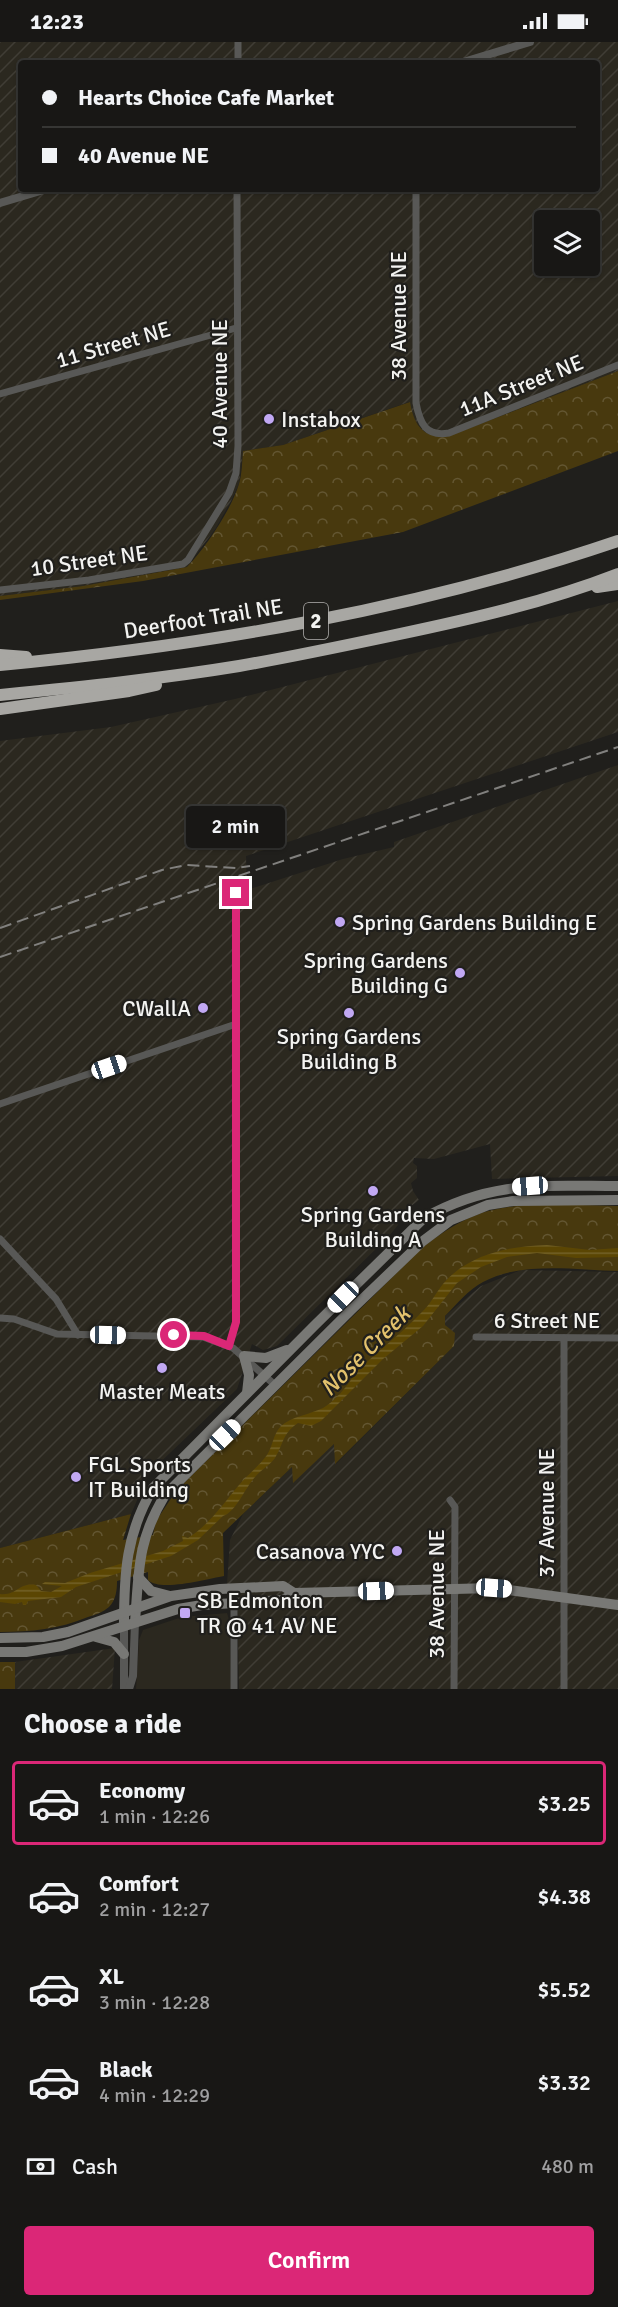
<!DOCTYPE html>
<html lang="en">
<head>
<meta charset="utf-8">
<style>
  body { margin:0; font-family:Signika,sans-serif; background:#252422; color:#f1f3f6; height:100vh; display:flex; flex-direction:column; font-size:22px; white-space:nowrap }
  * { box-sizing:border-box; margin:0 }
  p { font-size:20px; color:#9f9fa0 }
  .icon { flex:none; width:33px; height:33px; fill:none; stroke:currentColor; stroke-width:2; stroke-linecap:round; stroke-linejoin:round }
  .map { position:relative; height:1647px; overflow:hidden }
  .details { display:flex; flex-direction:column; background:#181715; flex:1 }
  .details>* { flex:none }
  .hud { position:absolute; left:18px; top:18px; width:582px; height:132px; border-radius:6px; box-shadow:0 2px 4px #0004,0 0 0 2px #363634; display:grid; align-content:center; height:132px; padding:0 24px; background:#181715 }
  .fabs { position:absolute; left:534px; top:168px; display:grid; gap:12px }
  .fabs a { display:grid; place-items:center; width:66px; height:66px; border-radius:6px; background:#181715; box-shadow:0 2px 4px #0004,0 0 0 2px #363634; font-size:30px }
  .end { position:absolute; width:27px; height:27px; margin:-14px; border:8px solid #db2777; background:#fff; box-shadow:0 0 0 3px #fff }
  .from { border-radius:50% }
  .bubble { position:absolute; height:42px; border-radius:6px; background:#181715; box-shadow:0 2px 4px #0004,0 0 0 2px #363634; font-size:20px; font-weight:600; line-height:42px; text-align:center }
  .car { position:absolute; width:18px; height:36px; margin:-18px -9px; border-radius:8px; box-shadow:0 0 4px 2px #0007; background:linear-gradient(#fff 24%,#345 0 40%,#fff 0 76%,#345 0 86%,#fff 0) }
  .hud b { display:flex; align-items:center; gap:21px; height:57px; font-size:22px }
  .hud b+b { border-top:2px solid #363634 }
  .hud i { width:15px; height:15px; background:#f1f3f6 }
  ul { padding:0; list-style:none }
  li { display:flex; align-items:center; gap:18px; height:84px; margin:0 12px 9px; padding:0 12px; border:3px solid transparent; border-radius:6px }
  li div { flex:1 }
  li b { display:block; font-size:22px }
  li em { font-style:normal; font-weight:600 }
  li.active { border-color:#db2777 }
  li>.icon { width:54px; height:54px; stroke-width:1.5 }
  h2 { padding:0 24px; font-size:27px; line-height:72px }
  .pay { display:flex; align-items:center; gap:15px; height:66px; padding:0 24px; font-size:22px }
  .pay p { margin-inline-start:auto }
  .cta { display:flex; gap:12px; margin-top:auto; padding:12px 24px }
  .cta a { flex:1; height:69px; border-radius:6px; background:#db2777; color:#fff; font-size:24px; font-weight:600; line-height:69px; text-align:center }
  .status { display:flex; justify-content:space-between; align-items:center; height:42px; padding:0 30px; background:#181715; direction:ltr }
  .status svg { height:16px; fill:currentColor }
  .map>svg:first-child { display:block }
</style>
</head>
<body>
<div class="status"><b>12:23</b><svg viewBox="0 0 49 12"><path d="M0 12V9h3v3zM5 12V6h3v6zM10 12V3h3v9zM15 12V0h3v12zM26 1h20v11H26zM47 4h2v5h-2z"/></svg></div>
<div class="map">
<svg width="618" height="1647" viewBox="0 0 618 1647">
  <defs>
    <pattern id="industrial-furrows" width="10" height="10" patternUnits="userSpaceOnUse" patternTransform="scale(1.5)"><rect width="10" height="10" fill="#2b281f"/><path d="M-1 1l2-2M0 10L10 0M9 11l2-2" fill="none" stroke="#403d35"/></pattern>
    <pattern id="park-crowns" width="20" height="18" patternUnits="userSpaceOnUse" patternTransform="scale(1.5)"><rect width="20" height="18" fill="#48390e"/><path d="M2 6a3 3 0 1 1 6 0M12 15a3 3 0 1 1 6 0" fill="none" stroke="#635632"/></pattern>
    <pattern id="water-rules" width="6" height="5" patternUnits="userSpaceOnUse" patternTransform="scale(1.5)"><rect width="6" height="5" fill="#5b4603"/><path d="M0 2.5h6" fill="none" stroke="#736128"/></pattern>
  </defs>
  <rect width="100%" height="100%" fill="#201f1c"/>
  <path fill="#2b281f" d="M227 1571 230 1581 231 1647H136L139 1598 143 1588 182 1575Z"/>
  <g fill="url(#industrial-furrows)" fill-rule="evenodd">
    <path d="M0 0H618V329L449 394H433L422 388 412 374 409 360 283 403 243 409 239 442 231 459 216 486 187 525 83 544 0 554ZM21 21H597V147H21ZM544 178H590V224H544Z"/>
    <path d="M618 559V690L246 814 247 848 343 817 394 805V800L618 723V1134L492 1137 490 1102 434 1117 414 1116 413 1121 417 1124V1136L411 1141 413 1149 419 1158 400 1173 398 1183 389 1194 277 1304 263 1308 252 1302 237 1347 149 1431 131 1472 0 1506V699L111 685 235 657Z"/>
    <path d="M521 1228 618 1230V1647H239L237 1542H227L230 1498 243 1472 293 1424V1440L335 1401 336 1422 454 1304 445 1283V1274L481 1244Z"/>
    <path d="M115 1606 112 1647H15V1620Z"/>
  </g>
  <g fill="url(#park-crowns)">
    <path d="M618 329V409L403 490 143 539 0 558V554L83 544 187 525C206 505 231 468 239 442 242 432 242 420 243 409L283 403 410 360C414 383 423 397 449 394Z"/>
    <path d="M546 1162 618 1164V1229C576 1228 521 1219 483 1240 468 1248 457 1262 445 1274V1283L455 1291 454 1304 335 1422 334 1402 293 1441 292 1425 223 1491 224 1534C207 1537 160 1550 148 1538V1530L117 1539C117 1548 116 1558 109 1565 103 1570 95 1573 88 1575 59 1587 31 1590 0 1590V1506L131 1472 123 1498 153 1493 156 1479 176 1449 423 1205C468 1171 490 1164 546 1162Z"/>
    <rect x="0" y="1620" width="15" height="27"/>
  </g>
  <path fill="url(#water-rules)" d="M547 1203 590 1208 618 1206V1215L576 1216 537 1211 507 1215 481 1225 457 1241 423 1284 383 1317 321 1379 311 1384 298 1381C282 1392 284 1401 275 1416 270 1423 261 1428 255 1435 245 1446 236 1470 223 1474L198 1498 171 1514 76 1545 61 1555 28 1559 26 1563H23L22 1560 15 1562 0 1560V1552C18 1554 18 1540 36 1543L41 1549 51 1550 62 1544 42 1542 45 1540 65 1541 90 1531 163 1509 183 1499 182 1494 188 1496C209 1483 223 1462 239 1443 247 1433 259 1424 267 1413 273 1404 273 1392 281 1384 292 1374 309 1373 323 1366 331 1362 351 1342 353 1333 375 1311 400 1293 421 1271 430 1263 435 1252 443 1242 468 1212 510 1204 547 1203Z"/>
  <g fill="none" stroke-linecap="round" stroke-linejoin="round">
    <g stroke="#585856" stroke-width="7">
      <path d="M238 21V0"/>
      <path d="M416 147V361C420 382 426 395 449 391L618 323"/>
      <path d="M0 352 236 286"/>
      <path d="M0 548 89 538 183 522 188 518 229 451 236 431 238 404 237 147"/>
      <path d="M0 1062 236 982"/>
      <path d="M0 1197 56 1257 78 1293"/>
      <path d="M0 1276 14 1277 57 1292 203 1295 233 1306 275 1343"/>
      <path d="M476 1295 618 1296"/>
      <path d="M229 1304 236 1280V851"/>
      <path d="M450 1458 455 1465 454 1647"/>
      <path d="M234 1562V1647"/>
      <path d="M564 1647V1296"/>
    </g>
    <g stroke="#585856" stroke-width="8">
      <path d="M460 21 530 0"/>
      <path d="M0 161 47 147"/>
      <path d="M124 1584V1647"/>
      <path d="M129 1647 133 1634 135 1580"/>
    </g>
    <g stroke="#787875" stroke-width="10">
      <path d="M247 1351 249 1333 244 1314 266 1316 287 1308"/>
      <path d="M138 1535 151 1549 170 1554"/>
      <path d="M135 1580C139 1529 137 1499 165 1453L351 1268 423 1199 451 1178 488 1163 513 1159 618 1158"/>
      <path d="M124 1584C124 1531 126 1492 153 1446L315 1283 424 1176C492 1138 543 1144 618 1144"/>
      <path d="M96 1595 114 1600 124 1612"/>
      <path d="M0 1596 43 1595 68 1590 171 1554 220 1547 283 1544 294 1551"/>
      <path d="M0 1610H26L62 1604 178 1567 202 1563 283 1558 294 1551 494 1546 618 1563"/>
    </g>
    <g stroke="#a8a7a3" stroke-width="12">
      <path d="M597 545 618 542"/>
      <path d="M0 613 26 615"/>
      <path d="M0 623C210 603 418 567 618 499"/>
      <path d="M0 653C80 645 160 637 239 624 291 615 343 604 395 593 471 577 546 560 618 532"/>
      <path d="M0 667 129 649 156 643"/>
    </g>
    <g stroke="#81807e" stroke-width="2" stroke-dasharray="12 6" stroke-linecap="butt">
      <path d="M0 886 162 828 186 823 236 826 250 824"/>
      <path d="M0 915 618 705"/>
    </g>
  </g>
  <g fill="none" stroke-linecap="round" stroke-linejoin="round">
    <path stroke="#db2777" stroke-width="8" d="M174 1293 204 1294 229 1304 236 1280V851"/>
  </g>
  <g fill="#c1a8f3" stroke="#201f1c" stroke-width="2">
    <circle cx="269" cy="377" r="6"/>
    <circle cx="340" cy="880" r="6"/>
    <circle cx="460" cy="931" r="6"/>
    <circle cx="203" cy="966" r="6"/>
    <circle cx="349" cy="971" r="6"/>
    <circle cx="373" cy="1149" r="6"/>
    <circle cx="162" cy="1326" r="6"/>
    <circle cx="76" cy="1435" r="6"/>
    <circle cx="397" cy="1509" r="6"/>
    <rect x="179" y="1565" width="12" height="12" rx="3"/>
  </g>
  <g text-anchor="middle" stroke-width="4.5" stroke-linejoin="round" paint-order="stroke">
    <rect fill="#201f1c" stroke="#b4b3b1" stroke-width="1.5" x="304" y="561" width="24" height="36" rx="4.5"/>
    <g font-size="21" font-weight="bold" fill="#f3f3f1">
      <text x="316" y="586">2</text>
    </g>
    <g font-size="22" fill="#f3f3f1" stroke="#201f1c">
      <text transform="translate(398 274) rotate(-90)" y="8">38 Avenue NE</text>
      <text transform="translate(113 302) rotate(-16)" y="8">11 Street NE</text>
      <text transform="translate(219 342) rotate(-90)" y="8">40 Avenue NE</text>
      <text transform="translate(521 343) rotate(-22)" y="8">11A Street NE</text>
      <text transform="translate(89 518) rotate(-8)" y="8">10 Street NE</text>
      <text transform="translate(203 576) rotate(-9)" y="8">Deerfoot Trail NE</text>
      <text x="547" y="1286">6 Street NE</text>
      <text transform="translate(546 1471) rotate(-90)" y="8">37 Avenue NE</text>
      <text transform="translate(436 1552) rotate(-90)" y="8">38 Avenue NE</text>
    </g>
    <g font-size="22" fill="#f3f3f1" stroke="#201f1c" text-anchor="start">
      <text x="281" y="385">Instabox</text>
      <text x="352" y="888">Spring Gardens Building E</text>
      <text x="448" y="926" text-anchor="end">Spring Gardens<tspan x="448" dy="25">Building G</tspan></text>
      <text x="191" y="974" text-anchor="end">CWallA</text>
      <text x="349" y="1002" text-anchor="middle">Spring Gardens<tspan x="349" dy="25">Building B</tspan></text>
      <text x="373" y="1180" text-anchor="middle">Spring Gardens<tspan x="373" dy="25">Building A</tspan></text>
      <text x="162" y="1357" text-anchor="middle">Master Meats</text>
      <text x="88" y="1430">FGL Sports<tspan x="88" dy="25">IT Building</tspan></text>
      <text x="385" y="1517" text-anchor="end">Casanova YYC</text>
      <text x="197" y="1566">SB Edmonton<tspan x="197" dy="25">TR @ 41 AV NE</tspan></text>
    </g>
    <g font-size="24" font-style="italic" fill="#e2c16c" stroke="#201f1c">
      <text transform="translate(365 1309) rotate(-45)" y="8">Nose Creek</text>
    </g>
  </g>
</svg>
<div class="fabs">
<a><svg class="icon" aria-label="layers" viewBox="0 0 24 24"><path d="M12 4l9 5-9 5-9-5zM3 14l9 5 9-5"/></svg></a>
</div>
<i class="end from" style="left:174px;top:1293px"></i>
<i class="end" style="left:236px;top:851px"></i>
<div class="bubble" style="left:186px;top:764px;width:99px">2 min</div>
<i class="car" style="left:109px;top:1025px;rotate:71deg"></i>
<i class="car" style="left:530px;top:1144px;rotate:266deg"></i>
<i class="car" style="left:343px;top:1255px;rotate:225deg"></i>
<i class="car" style="left:108px;top:1293px;rotate:91deg"></i>
<i class="car" style="left:225px;top:1393px;rotate:46deg"></i>
<i class="car" style="left:494px;top:1546px;rotate:94deg"></i>
<i class="car" style="left:376px;top:1549px;rotate:88deg"></i>
<div class="hud">
<b><i class="from"></i>Hearts Choice Cafe Market</b>
<b><i></i>40 Avenue NE</b>
</div>
</div>
<section class="details">
<h2>Choose a ride</h2>
<ul>
<li class="active"><svg class="icon" aria-label="car" viewBox="0 0 24 24"><path d="M5 17H2v-5l4-1 3-4h7l3 4 3 1v5h-3M9 17h6M6 11h13"/><circle cx="7" cy="17" r="2"/><circle cx="17" cy="17" r="2"/></svg><div><b>Economy</b><p>1 min · 12:26</p></div><em>$3.25</em></li>
<li><svg class="icon" aria-label="car" viewBox="0 0 24 24"><path d="M5 17H2v-5l4-1 3-4h7l3 4 3 1v5h-3M9 17h6M6 11h13"/><circle cx="7" cy="17" r="2"/><circle cx="17" cy="17" r="2"/></svg><div><b>Comfort</b><p>2 min · 12:27</p></div><em>$4.38</em></li>
<li><svg class="icon" aria-label="car" viewBox="0 0 24 24"><path d="M5 17H2v-5l4-1 3-4h7l3 4 3 1v5h-3M9 17h6M6 11h13"/><circle cx="7" cy="17" r="2"/><circle cx="17" cy="17" r="2"/></svg><div><b>XL</b><p>3 min · 12:28</p></div><em>$5.52</em></li>
<li><svg class="icon" aria-label="car" viewBox="0 0 24 24"><path d="M5 17H2v-5l4-1 3-4h7l3 4 3 1v5h-3M9 17h6M6 11h13"/><circle cx="7" cy="17" r="2"/><circle cx="17" cy="17" r="2"/></svg><div><b>Black</b><p>4 min · 12:29</p></div><em>$3.32</em></li>
</ul>
<div class="pay"><svg class="icon" aria-label="cash" viewBox="0 0 24 24"><path d="M3 7h18v10H3z"/><circle cx="12" cy="12" r="2"/></svg>Cash<p>480 m</p></div>
<div class="cta"><a>Confirm</a></div>
</section>
</body>
</html>
